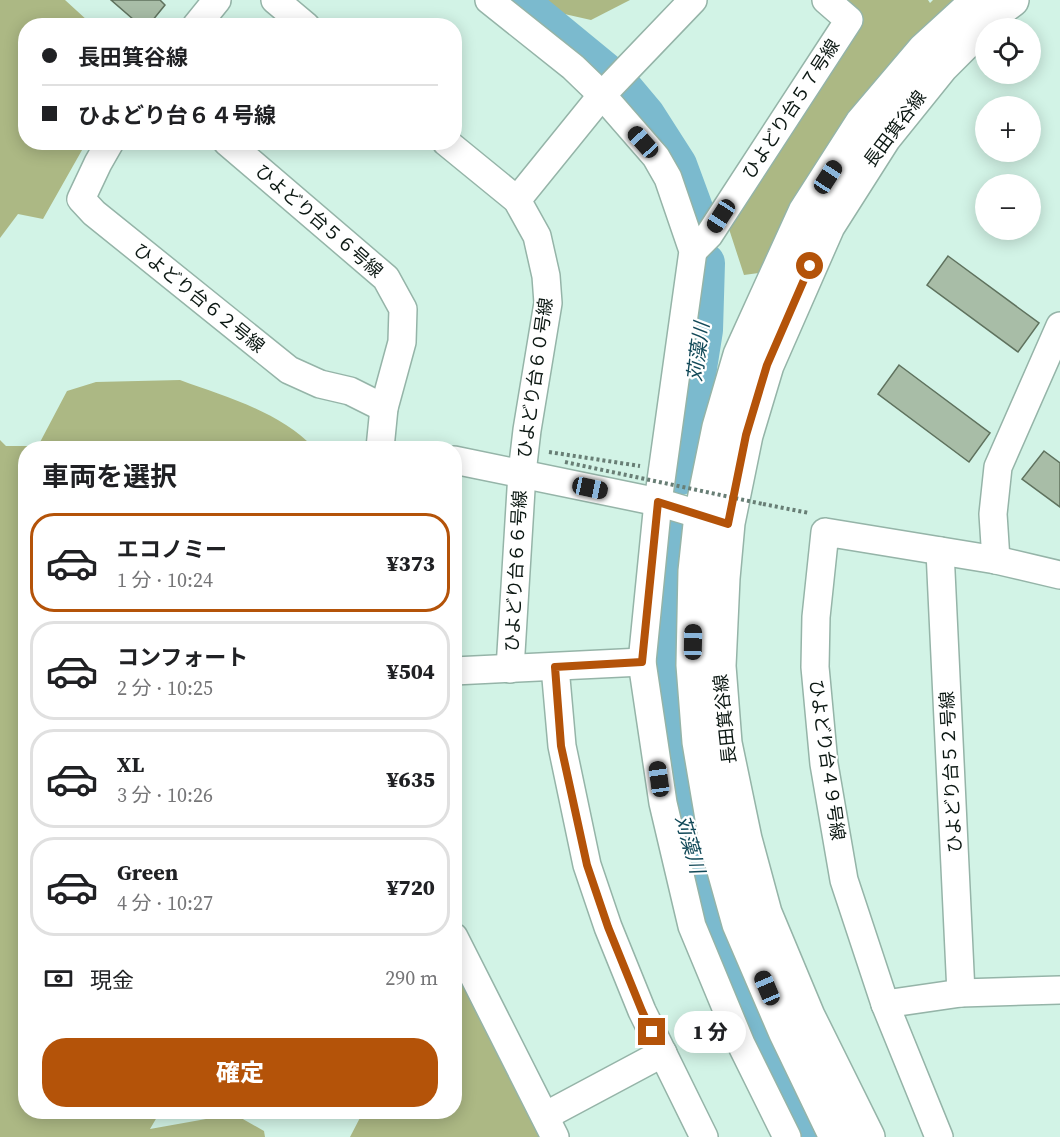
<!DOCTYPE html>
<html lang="ja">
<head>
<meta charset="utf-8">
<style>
  body { margin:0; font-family:"Source Serif 4","Noto Sans JP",serif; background:#f2f2f2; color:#202124; height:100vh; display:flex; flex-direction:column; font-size:22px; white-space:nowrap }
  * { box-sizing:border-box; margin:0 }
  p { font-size:20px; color:#757577 }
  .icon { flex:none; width:33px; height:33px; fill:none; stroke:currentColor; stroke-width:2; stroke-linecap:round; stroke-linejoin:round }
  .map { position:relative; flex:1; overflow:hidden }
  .drawer { position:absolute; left:18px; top:441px; width:444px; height:678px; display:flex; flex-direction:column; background:#fff; border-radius:24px; box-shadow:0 3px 15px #0003 }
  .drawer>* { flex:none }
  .guide { position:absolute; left:18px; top:18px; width:444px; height:132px; border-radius:24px; box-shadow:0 3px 15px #0003; display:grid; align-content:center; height:132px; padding:0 24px; background:#fff }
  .controls { position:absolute; left:975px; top:18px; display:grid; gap:12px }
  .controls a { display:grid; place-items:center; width:66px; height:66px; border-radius:50%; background:#fff; box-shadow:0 3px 15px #0003; font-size:30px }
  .end { position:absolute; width:27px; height:27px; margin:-14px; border:8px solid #b45309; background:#fff; box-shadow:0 0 0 3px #fff }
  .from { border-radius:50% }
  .bubble { position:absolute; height:42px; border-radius:21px; background:#fff; box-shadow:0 3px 15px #0003; font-size:20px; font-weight:800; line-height:42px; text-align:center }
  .car { position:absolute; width:18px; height:36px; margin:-18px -9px; border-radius:8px; box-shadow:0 0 4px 2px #0007; background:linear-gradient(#222 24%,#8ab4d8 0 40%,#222 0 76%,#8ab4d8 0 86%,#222 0) }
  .guide b { display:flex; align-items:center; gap:21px; height:57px; font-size:22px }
  .guide b+b { border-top:2px solid #e0e0e0 }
  .guide i { width:15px; height:15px; background:#202124 }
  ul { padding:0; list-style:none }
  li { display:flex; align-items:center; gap:18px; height:99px; margin:0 12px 9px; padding:0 12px; border:3px solid #e0e0e0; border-radius:24px }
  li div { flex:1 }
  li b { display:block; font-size:22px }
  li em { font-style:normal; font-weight:800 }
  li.current { border-color:#b45309 }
  li>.icon { width:54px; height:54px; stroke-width:1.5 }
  h2 { padding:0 24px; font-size:27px; line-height:72px }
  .pay { display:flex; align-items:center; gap:15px; height:66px; padding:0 24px; font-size:22px }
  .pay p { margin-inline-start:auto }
  .cta { display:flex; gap:12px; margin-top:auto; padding:12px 24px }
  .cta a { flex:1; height:69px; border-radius:24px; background:#b45309; color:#fff; font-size:24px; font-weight:800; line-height:69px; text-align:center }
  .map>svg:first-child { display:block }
</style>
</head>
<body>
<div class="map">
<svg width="1060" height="1137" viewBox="0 0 1060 1137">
  <rect width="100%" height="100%" fill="#d2f3e6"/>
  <g fill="#acb884">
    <path d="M0 0H65L88 21 90 25 26 26V142L86 143 43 219 18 214 0 238Z"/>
    <path d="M538 0H630L591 20 560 13Z"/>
    <path d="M841 0H928L930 3 933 0H958L766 272 744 275 729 229 784 138Z"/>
    <path d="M180 380C226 397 279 411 314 448H26V1112H160L150 1129 234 1114 264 1131 265 1137H0V440L6 446H38L67 391 96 382Z"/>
    <path d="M455 964 482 1024 544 1137H350L363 1112H454Z"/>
  </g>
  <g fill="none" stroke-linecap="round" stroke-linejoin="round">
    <g stroke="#7bbace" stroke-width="40">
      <path d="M517 0 607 74"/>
      <path d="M624 90 645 115 677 165 698 222"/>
      <path d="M680 475 703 330 705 263"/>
      <path d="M672 531 664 609 669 714 681 824 748 1018 808 1137"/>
    </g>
  </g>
  <g fill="#a8bda7" stroke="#5f725e" stroke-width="1.5">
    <path d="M111 0H160L165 5 148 26H141Z"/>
    <path d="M948 256 1039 323 1018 352 927 285Z"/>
    <path d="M899 365 990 433 969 462 878 394Z"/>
    <path d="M1044 451 1060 463V507L1022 479Z"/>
  </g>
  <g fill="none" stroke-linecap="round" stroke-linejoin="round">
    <g stroke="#95b4a8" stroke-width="30">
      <g id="street">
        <path d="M275 0 306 26"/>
        <path d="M489 0 573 67 602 95 656 157 668 178 693 251 658 502 642 662 663 803 692 926 741 1044 787 1137"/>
        <path d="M196 26 217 0"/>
        <path d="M110 142 98 163 81 199 94 213 289 370 320 384 350 391 384 408"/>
        <path d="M227 142 386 278 403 309 402 342 384 408 380 448"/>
        <path d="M446 142 517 200 537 236 546 276 548 303 527 430 522 473 510 669"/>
        <path d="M517 200 602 95 693 0"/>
        <path d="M693 251 709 235 849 20 826 0"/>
        <path d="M454 460 658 502 721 521"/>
        <path d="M940 551 961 993"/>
        <path d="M996 560 993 514 998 467 1060 326"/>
        <path d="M555 667 562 746 587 865 608 927 642 1011 704 1137"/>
        <path d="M454 671 642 662"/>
        <path d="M454 937 555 1137"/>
        <path d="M885 1004 961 993 1060 990"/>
        <path d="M545 1116 663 1053"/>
        <path d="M939 1137 885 1004 844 880 824 764 815 667 816 617 825 532 996 560 1060 575"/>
      </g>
    </g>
    <g stroke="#95b4a8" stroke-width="36">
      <g id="secondary">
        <path d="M836 1137 785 1031 739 924 716 842 699 742 693 665 695 571 701 515 719 427 740 355 805 212 862 123 924 50 972 6"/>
        <path d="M868 1137 808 1016 765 913 745 839 725 743 719 666 723 578 728 523 746 435 767 365 828 226 884 138 942 66 996 12 1012 0"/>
      </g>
    </g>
    <g stroke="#687e75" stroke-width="4" stroke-dasharray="3 3" stroke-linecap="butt">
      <path d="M549 452 640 466"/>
      <path d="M763 504 809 513"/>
    </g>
    <use href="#street" stroke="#fff" stroke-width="27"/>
    <use href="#secondary" stroke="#fff" stroke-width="33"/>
    <path stroke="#687e75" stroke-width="4" stroke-dasharray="3 3" stroke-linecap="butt" d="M565 462 763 504"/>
  </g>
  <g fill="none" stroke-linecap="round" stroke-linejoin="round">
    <path stroke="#b45309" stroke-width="8" d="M652 1032 642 1011 608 927 587 865 561 746 555 667 642 662 658 502 728 524 746 435 767 365 810 266"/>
  </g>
  <g text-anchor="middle" stroke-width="4.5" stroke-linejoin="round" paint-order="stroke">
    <g font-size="18" fill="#0c1813" stroke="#fff">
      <text transform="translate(791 109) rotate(-57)" y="6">ひよどり台５７号線</text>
      <text transform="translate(895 129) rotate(-53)" y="6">長田箕谷線</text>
      <text transform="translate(319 221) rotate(41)" y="6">ひよどり台５６号線</text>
      <text transform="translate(199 298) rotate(39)" y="6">ひよどり台６２号線</text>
      <text transform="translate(535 378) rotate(-82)" y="6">ひよどり台６０号線</text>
      <text transform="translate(516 571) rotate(-87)" y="6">ひよどり台６６号線</text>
      <text transform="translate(725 719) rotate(-96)" y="6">長田箕谷線</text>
      <text transform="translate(827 760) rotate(82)" y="6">ひよどり台４９号線</text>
      <text transform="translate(951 772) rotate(-93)" y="6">ひよどり台５２号線</text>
    </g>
    <g font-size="20" font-style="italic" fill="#134a59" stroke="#fff">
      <text transform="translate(698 352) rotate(-83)" y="7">苅藻川</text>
      <text transform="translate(690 844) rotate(74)" y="7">苅藻川</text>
    </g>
  </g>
</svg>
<div class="controls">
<a><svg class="icon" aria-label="locate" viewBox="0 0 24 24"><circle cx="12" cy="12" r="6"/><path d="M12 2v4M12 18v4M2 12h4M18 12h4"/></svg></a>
<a>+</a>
<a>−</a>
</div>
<i class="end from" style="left:810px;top:266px"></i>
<i class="end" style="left:652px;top:1032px"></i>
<div class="bubble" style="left:674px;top:1011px;width:72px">1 分</div>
<i class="car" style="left:643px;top:142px;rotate:318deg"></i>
<i class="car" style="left:828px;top:177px;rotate:33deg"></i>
<i class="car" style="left:721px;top:216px;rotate:213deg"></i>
<i class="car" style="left:590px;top:488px;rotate:102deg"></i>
<i class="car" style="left:693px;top:642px;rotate:1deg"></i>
<i class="car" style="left:659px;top:779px;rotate:352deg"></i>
<i class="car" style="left:767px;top:988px;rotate:337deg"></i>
<div class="guide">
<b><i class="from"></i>長田箕谷線</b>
<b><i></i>ひよどり台６４号線</b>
</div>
<section class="drawer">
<h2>車両を選択</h2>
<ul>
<li class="current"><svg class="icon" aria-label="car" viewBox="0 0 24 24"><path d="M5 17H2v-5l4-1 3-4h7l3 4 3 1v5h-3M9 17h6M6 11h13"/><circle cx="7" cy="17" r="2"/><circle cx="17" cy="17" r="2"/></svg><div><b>エコノミー</b><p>1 分 · 10:24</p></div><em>¥373</em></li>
<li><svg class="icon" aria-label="car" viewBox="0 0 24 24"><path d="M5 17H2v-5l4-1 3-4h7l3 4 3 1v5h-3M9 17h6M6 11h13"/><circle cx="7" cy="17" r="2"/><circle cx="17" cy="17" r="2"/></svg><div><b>コンフォート</b><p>2 分 · 10:25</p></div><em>¥504</em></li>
<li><svg class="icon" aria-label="car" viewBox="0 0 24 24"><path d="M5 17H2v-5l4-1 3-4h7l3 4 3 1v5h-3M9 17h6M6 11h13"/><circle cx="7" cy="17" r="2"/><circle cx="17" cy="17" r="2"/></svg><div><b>XL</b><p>3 分 · 10:26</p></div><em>¥635</em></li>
<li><svg class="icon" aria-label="car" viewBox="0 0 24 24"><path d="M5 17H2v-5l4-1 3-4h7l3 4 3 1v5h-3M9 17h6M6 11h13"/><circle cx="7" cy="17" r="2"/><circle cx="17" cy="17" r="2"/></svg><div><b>Green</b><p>4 分 · 10:27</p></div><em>¥720</em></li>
</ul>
<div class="pay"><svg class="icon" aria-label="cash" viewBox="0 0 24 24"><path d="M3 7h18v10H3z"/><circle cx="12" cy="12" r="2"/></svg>現金<p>290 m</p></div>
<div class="cta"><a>確定</a></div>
</section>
</div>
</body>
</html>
